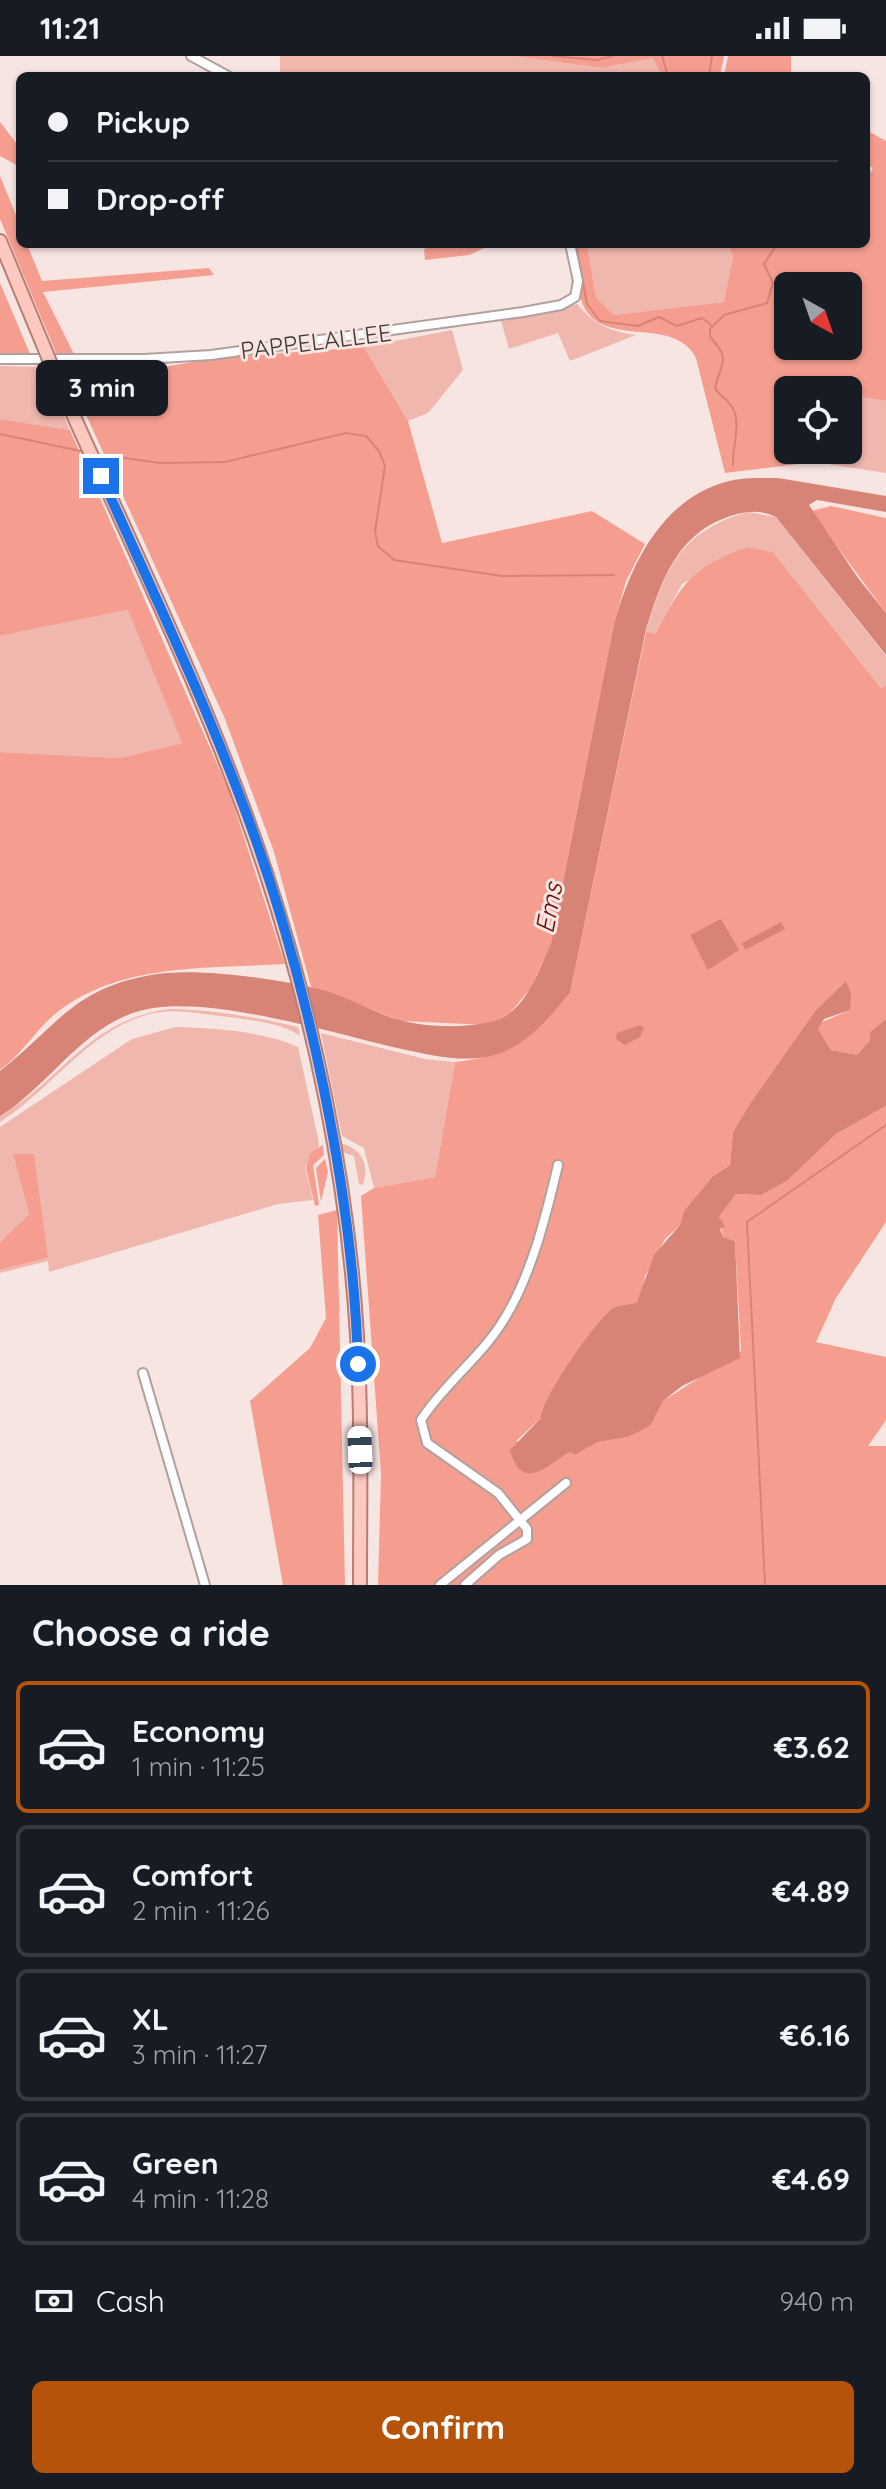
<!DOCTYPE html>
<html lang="en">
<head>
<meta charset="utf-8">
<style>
  body { margin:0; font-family:Quicksand,sans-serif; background:#20242c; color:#f1f3f6; height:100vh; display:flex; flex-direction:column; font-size:30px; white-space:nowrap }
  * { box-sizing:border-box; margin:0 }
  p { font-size:26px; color:#9ea1a6 }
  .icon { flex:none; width:44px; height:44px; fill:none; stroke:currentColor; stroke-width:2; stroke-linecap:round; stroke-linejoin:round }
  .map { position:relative; height:1529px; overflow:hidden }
  .panel { display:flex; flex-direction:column; background:#171b24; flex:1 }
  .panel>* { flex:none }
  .guide { position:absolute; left:16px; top:16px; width:854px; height:176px; border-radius:12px; box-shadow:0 2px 6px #0004; display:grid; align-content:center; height:176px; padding:0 32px; background:#171b24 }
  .needle { width:52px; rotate:140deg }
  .tools { position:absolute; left:774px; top:216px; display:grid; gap:16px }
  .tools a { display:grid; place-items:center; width:88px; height:88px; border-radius:12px; background:#171b24; box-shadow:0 2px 6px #0004; font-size:40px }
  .end { position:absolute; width:36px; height:36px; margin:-18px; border:10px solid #1a73e8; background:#fff; box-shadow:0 0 0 4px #fff }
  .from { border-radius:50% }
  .bubble { position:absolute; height:56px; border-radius:12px; background:#171b24; box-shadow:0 2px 6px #0004; font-size:26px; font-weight:800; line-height:56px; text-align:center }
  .car { position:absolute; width:24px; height:48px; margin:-24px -12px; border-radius:10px; box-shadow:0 0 6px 2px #0007; background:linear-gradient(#fff 24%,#345 0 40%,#fff 0 76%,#345 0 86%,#fff 0) }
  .guide b { display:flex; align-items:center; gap:28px; height:76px; font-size:30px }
  .guide b+b { border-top:2px solid #363941 }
  .guide i { width:20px; height:20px; background:#f1f3f6 }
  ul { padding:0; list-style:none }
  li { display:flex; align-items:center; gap:24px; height:132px; margin:0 16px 12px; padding:0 16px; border:4px solid #363941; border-radius:12px }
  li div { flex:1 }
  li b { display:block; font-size:30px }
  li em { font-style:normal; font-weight:800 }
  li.selected { border-color:#b45309 }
  li>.icon { width:72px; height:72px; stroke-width:1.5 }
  h2 { padding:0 32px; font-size:36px; line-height:96px }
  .pay { display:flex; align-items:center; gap:20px; height:88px; padding:0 32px; font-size:30px }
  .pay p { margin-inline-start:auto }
  .action { display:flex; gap:16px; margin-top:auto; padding:16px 32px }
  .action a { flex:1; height:92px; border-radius:12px; background:#b45309; color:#fff; font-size:32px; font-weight:800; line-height:92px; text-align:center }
  .status { display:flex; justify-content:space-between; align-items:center; height:56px; padding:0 40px; background:#171b24; direction:ltr }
  .status svg { height:22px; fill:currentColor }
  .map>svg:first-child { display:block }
</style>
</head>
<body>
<div class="status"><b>11:21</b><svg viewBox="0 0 49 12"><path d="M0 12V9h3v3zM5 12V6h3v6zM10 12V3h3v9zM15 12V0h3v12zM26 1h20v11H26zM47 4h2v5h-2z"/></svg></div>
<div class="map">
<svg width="886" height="1529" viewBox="0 0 886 1529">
  <rect width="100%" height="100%" fill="#f7e5e2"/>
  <g fill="#efb7ae">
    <path d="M280 0H513L602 12 653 2 661 20H280Z"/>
    <path d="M587 188H728L733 201 725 246 614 259 596 241Z"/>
    <path d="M577 248C595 269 609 275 636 279L570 305 558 277 509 293 501 265Z"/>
    <path d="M452 274 463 314 428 357 408 365 364 291Z"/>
    <path d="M0 310 43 311 70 374 0 363Z"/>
    <path d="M848 339 886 345V417L815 406 819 394H848Z"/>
    <path d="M748 456 776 461 886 600V629L882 633 773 496 748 491 682 528 654 579 646 576C665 513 680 475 748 456Z"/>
    <path d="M129 554 182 687 119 702 0 696V580Z"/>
    <path d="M170 953C214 954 255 961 298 971L300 980C283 967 250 964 229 961 207 959 183 953 161 956 95 965 53 1033 0 1066V1060C63 1023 89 963 170 953Z"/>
    <path d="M175 971C215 972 261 975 298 991L318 1082 319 1091 305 1111 313 1144 278 1148 49 1216 48 1205 0 1217V1214L48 1202 13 1098 29 1158 0 1186V1071L132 983Z"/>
    <path d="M321 977 425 1003 455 1006 435 1121 374 1132 364 1092 342 1080Z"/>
    <path d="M339 1087C361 1091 370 1108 363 1129L359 1128 354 1100 340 1095Z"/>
  </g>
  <g fill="#f59e90" fill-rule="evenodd">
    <path d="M513 0H724L720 20H661L653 2 602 12Z"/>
    <path d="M728 0H791V20H724Z"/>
    <path d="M0 66 20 92V111L0 100Z"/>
    <path d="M866 74 886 85V345L848 339V334H788V394H819L815 406 725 417 696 302C674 257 598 296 581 244 575 227 575 206 572 188H587L596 241 614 259 724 246 733 201 728 188H866V124L873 112 866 108ZM788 230H848V290H788Z"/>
    <path d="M0 120 20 169V188H27L42 225 209 212 214 219 43 236 75 300 56 297 0 163Z"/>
    <path d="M443 188H493L469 199 425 204 424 193Z"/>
    <path d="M0 227 31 300 0 299Z"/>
    <path d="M364 291 408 365 442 487 592 455 645 488 626 525 614 568 551 887 531 932 509 958 487 969 402 965 311 931 274 796 225 663 71 326 218 302Z"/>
    <path d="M0 363 70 374 229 735 285 908C208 913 119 906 55 958 35 975 22 998 0 1014V696L119 702 182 687 128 554 0 580Z"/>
    <path d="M831 450 886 462V557L811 455Z"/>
    <path d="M748 491 773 496 881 632 886 629V963L870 976V984L857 999 831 994 818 973 820 967 850 954 845 926 815 955 749 1049 733 1076 730 1109 712 1121 684 1155 680 1169 665 1183 645 1220 643 1237 637 1246C629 1249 620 1248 613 1252 597 1262 539 1345 541 1362L516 1385 562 1400 570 1396 575 1399 598 1386 628 1381 651 1369 663 1345 741 1295 735 1185 723 1181 719 1161 736 1138 761 1139 787 1125 836 1078 886 1050V1166L836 1242 816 1286 886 1301V1364L868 1390H886V1529H378L381 1418 361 1140 374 1132 435 1121 455 1006C513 1000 534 979 570 937L646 576 655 578C682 528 691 511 748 491Z"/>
    <path d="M323 1089 324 1099 313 1109 319 1149 315 1150 306 1112 311 1097Z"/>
    <path d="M13 1098H34L48 1202 0 1214V1186L29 1158Z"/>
    <path d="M325 1103 328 1116 321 1146 316 1112Z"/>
    <path d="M337 1154 345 1529H283L250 1345 310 1292 326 1262 318 1159Z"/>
  </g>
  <g fill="#d78376">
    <path d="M778 422 886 440V456L817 444 809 449 858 522 886 557V599L776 461C762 454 749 455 734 459 677 475 660 527 645 578L570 937C550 960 532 984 503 996 471 1009 434 1000 402 993 334 978 203 936 139 955 81 972 50 1029 0 1060V1015C56 971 74 932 151 919 193 911 272 922 314 932 344 938 371 956 400 964 425 972 485 974 507 959 530 944 540 911 551 887L614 568C631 508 662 442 729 425 744 421 762 422 778 422Z"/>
    <path d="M721 863 739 894 708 914 690 879Z"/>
    <path d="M781 866 785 873 745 894 742 887Z"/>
    <path d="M846 925 851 938 850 954 824 963 818 973 831 994 857 999 870 984V976L886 963V1050L836 1078 787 1125 761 1139 736 1138 719 1161 725 1170 720 1173 723 1181 735 1185 740 1302 682 1330 663 1345 651 1369 640 1375 628 1381 598 1386 575 1399 570 1396C551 1405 523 1440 510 1394L541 1362C539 1345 597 1262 613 1252 620 1248 630 1249 637 1246L654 1199 680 1169 684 1155 712 1121 730 1109 733 1076 749 1049 815 955Z"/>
    <path d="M640 969 644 972 640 981 625 989 616 983 617 977Z"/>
  </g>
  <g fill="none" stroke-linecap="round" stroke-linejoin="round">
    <g stroke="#d78376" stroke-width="2">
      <path d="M553 0 597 4 612 0"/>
      <path d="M662 0 668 20"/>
      <path d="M709 20 712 0"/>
      <path d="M576 188 587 248 600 265 638 270 659 261 677 270 702 262 713 270"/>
      <path d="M0 378 85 396"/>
      <path d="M95 398 160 407 225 406 346 377 366 380 379 395 385 410 375 475 378 490 394 504 502 520 614 519"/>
      <path d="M733 409C732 392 742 366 732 351 728 343 719 340 715 332 721 304 732 305 710 281V273L724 259 767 247 773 227 764 208 777 188"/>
      <path d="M765 1529 747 1166 886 1069"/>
    </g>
    <g stroke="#b1a09e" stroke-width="12">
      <g id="minor">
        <path d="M191 0 228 20"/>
        <path d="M0 303H144L211 299 523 256 561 249 575 241 578 225 570 188"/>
        <path d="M143 1317 205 1529"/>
        <path d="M440 1529 566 1427"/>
        <path d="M465 1529 499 1499 527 1483V1473L498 1437 427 1387 421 1364C444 1328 481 1301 503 1265 531 1221 546 1160 558 1109"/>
      </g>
    </g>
    <g stroke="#b87d73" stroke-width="16">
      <g id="primary">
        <path d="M0 185 46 296"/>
        <path d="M52 311C125 478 209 643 266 817 314 962 348 1127 357 1280 362 1363 360 1446 360 1529"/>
      </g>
    </g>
    <use href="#minor" stroke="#fff" stroke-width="8"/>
    <use href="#primary" stroke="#fdc8bf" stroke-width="12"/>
    <g stroke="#b87d73" stroke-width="16" stroke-linecap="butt">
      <path id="primary-bridge" d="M46 296 52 311"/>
    </g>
    <use href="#primary-bridge" stroke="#fdc8bf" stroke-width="12"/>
  </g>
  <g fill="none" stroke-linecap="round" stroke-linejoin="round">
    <path stroke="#1a73e8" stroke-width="10" d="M101 420C152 534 206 647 249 765 308 926 353 1136 358 1308"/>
  </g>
  <g text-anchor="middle" stroke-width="6" stroke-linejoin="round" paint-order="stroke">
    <g font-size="24" fill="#3d3735" stroke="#f7e5e2">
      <text transform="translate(316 286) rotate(-7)" y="8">PAPPELALLEE</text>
    </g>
    <g font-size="26" font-style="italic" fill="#700703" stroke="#f7e5e2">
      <text transform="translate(549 852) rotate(-79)" y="9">Ems</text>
    </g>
  </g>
</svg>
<div class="tools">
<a><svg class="needle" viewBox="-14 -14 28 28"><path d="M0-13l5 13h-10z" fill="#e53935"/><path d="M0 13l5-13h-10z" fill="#9ea1a6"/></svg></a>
<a><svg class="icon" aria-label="locate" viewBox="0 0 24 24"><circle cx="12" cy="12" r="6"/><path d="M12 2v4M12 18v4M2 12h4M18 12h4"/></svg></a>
</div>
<i class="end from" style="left:358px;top:1308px"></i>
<i class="end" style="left:101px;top:420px"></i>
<div class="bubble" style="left:36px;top:304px;width:132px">3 min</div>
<i class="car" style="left:360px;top:1394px;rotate:358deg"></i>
<div class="guide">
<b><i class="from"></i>Pickup</b>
<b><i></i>Drop-off</b>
</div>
</div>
<section class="panel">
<h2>Choose a ride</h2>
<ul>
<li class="selected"><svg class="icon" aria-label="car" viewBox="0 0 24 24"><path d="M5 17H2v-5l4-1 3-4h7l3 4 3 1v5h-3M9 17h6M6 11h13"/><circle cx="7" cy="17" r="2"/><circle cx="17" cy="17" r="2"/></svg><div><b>Economy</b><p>1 min · 11:25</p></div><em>€3.62</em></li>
<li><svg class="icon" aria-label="car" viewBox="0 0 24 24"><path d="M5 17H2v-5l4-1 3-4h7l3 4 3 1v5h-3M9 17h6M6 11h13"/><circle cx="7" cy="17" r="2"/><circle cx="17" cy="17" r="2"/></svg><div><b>Comfort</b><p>2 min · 11:26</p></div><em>€4.89</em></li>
<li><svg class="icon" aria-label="car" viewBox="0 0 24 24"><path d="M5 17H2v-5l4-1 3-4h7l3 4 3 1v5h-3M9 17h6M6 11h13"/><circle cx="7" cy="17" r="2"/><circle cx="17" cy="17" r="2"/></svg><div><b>XL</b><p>3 min · 11:27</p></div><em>€6.16</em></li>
<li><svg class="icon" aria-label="car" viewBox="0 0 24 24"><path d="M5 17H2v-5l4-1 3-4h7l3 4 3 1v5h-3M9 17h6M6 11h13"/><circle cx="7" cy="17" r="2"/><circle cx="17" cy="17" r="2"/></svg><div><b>Green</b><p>4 min · 11:28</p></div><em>€4.69</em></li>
</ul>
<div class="pay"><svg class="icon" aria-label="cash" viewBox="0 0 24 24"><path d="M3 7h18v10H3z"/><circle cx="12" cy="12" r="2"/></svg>Cash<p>940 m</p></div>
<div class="action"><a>Confirm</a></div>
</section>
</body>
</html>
